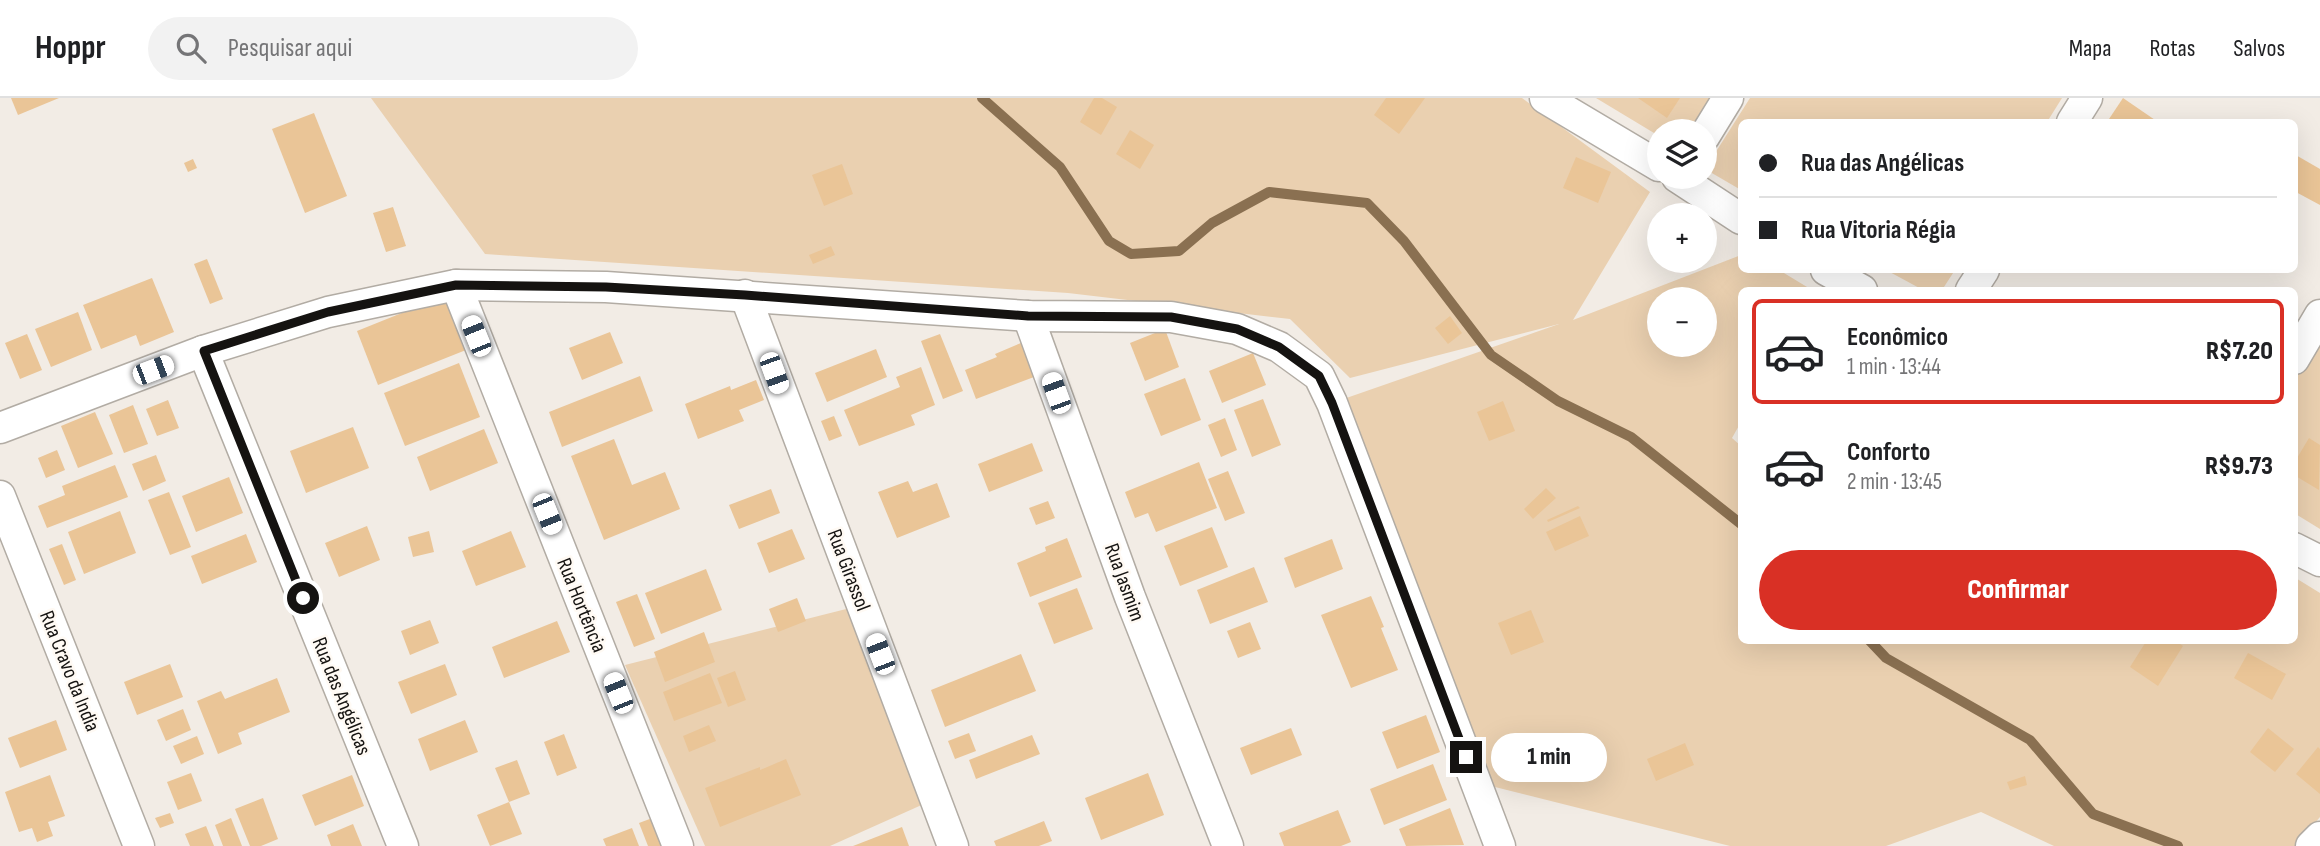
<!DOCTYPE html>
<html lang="pt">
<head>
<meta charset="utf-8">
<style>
  body { margin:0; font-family:"Sofia Sans Condensed",sans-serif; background:#f2f2f2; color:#202124; height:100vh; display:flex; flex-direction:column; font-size:26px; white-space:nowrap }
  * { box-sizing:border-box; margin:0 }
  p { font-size:23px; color:#757577 }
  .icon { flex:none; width:38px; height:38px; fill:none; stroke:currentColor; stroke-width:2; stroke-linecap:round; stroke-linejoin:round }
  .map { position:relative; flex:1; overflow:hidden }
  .sheet { position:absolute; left:1738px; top:189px; width:560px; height:357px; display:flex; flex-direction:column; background:#fff; border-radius:10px; box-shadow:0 7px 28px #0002 }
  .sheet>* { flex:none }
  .banner { position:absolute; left:1738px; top:21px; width:560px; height:154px; border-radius:10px; box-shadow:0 7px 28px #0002; display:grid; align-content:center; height:154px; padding:0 21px; background:#fff }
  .tools { position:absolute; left:1647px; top:21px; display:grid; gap:14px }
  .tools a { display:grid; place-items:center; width:70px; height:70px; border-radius:50%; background:#fff; box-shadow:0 7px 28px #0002; font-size:35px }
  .end { position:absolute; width:32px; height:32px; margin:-16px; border:9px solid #151311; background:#fff; box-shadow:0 0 0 4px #fff }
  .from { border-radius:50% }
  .bubble { position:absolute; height:49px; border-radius:24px; background:#fff; box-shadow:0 7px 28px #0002; font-size:23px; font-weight:800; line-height:49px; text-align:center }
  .car { position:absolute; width:21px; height:42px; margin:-21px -10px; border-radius:9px; box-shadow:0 0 5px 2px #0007; background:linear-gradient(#fff 24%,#345 0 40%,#fff 0 76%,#345 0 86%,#fff 0) }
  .banner b { display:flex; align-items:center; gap:24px; height:66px; font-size:26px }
  .banner b+b { border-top:2px solid #e0e0e0 }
  .banner i { width:18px; height:18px; background:#202124 }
  ul { padding:12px 0 0; list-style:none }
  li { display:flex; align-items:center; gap:21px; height:105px; margin:0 14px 10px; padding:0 7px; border:4px solid transparent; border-radius:10px }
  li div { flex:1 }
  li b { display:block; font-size:26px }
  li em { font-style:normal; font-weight:800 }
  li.active { border-color:#d93025 }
  li>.icon { width:63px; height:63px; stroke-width:1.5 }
  .button { display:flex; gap:14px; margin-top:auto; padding:14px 21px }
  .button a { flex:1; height:80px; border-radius:42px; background:#d93025; color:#fff; font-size:28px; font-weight:800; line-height:80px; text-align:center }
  header { display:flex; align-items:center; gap:42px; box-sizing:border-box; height:98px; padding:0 35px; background:#fff; border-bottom:2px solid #e0e0e0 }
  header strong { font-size:33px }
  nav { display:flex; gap:38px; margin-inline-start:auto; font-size:24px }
  .search { width:490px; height:63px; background:#f2f2f2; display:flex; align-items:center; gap:18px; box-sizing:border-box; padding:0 24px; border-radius:38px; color:#757577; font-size:26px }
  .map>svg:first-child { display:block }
</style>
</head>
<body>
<header>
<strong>Hoppr</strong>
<div class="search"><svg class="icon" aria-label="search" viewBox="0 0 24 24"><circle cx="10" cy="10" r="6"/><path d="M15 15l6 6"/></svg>Pesquisar aqui</div>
<nav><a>Mapa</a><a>Rotas</a><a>Salvos</a></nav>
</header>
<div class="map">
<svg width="2320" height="748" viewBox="0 0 2320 748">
  <rect width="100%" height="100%" fill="#f2ece5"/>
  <g fill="#ead0b0" fill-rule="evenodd">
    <path d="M371 0H1522L1650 94 1573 222 1741 157V172H1779L1812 192H1741V324L1732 340 1741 348V542H2294V479L2320 495V719L2295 748H2054L1981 714 1886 748H1730L1475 684 1332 305 1559 226 1350 280 1290 221 1068 195 485 156ZM1659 201H1704V247H1659Z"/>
    <path d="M1596 0H1724L1704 33H1659V38Z"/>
    <path d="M1750 0H2062L2047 24H1741V92L1705 71Z"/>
    <path d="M1886 172H1885H1955L1942 192H1923Z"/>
    <path d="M2320 243V431L2294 415V280Z"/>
    <path d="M862 507 935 701 830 748H705L625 567Z"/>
  </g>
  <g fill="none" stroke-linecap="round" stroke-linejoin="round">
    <g stroke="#8a7051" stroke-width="10">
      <path d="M982 0 1060 69 1109 143 1131 156 1179 153 1212 125 1269 94 1367 105 1404 143 1491 257 1558 303 1631 339 1741 426"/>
      <path d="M1869 542 1886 560 2030 642 2093 716 2178 748"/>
    </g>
  </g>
  <g fill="#eac597">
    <path d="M11 0H59L18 17Z"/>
    <path d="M1094 0H1102L1117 9 1101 37 1080 24Z"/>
    <path d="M1386 0H1425L1399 36 1374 17Z"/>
    <path d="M1638 0H1680L1667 20Z"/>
    <path d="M2123 0 2158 24H2107Z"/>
    <path d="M314 15 347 98 305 115 272 31Z"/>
    <path d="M1130 32 1154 47 1140 71 1116 56Z"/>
    <path d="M2294 56 2320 71V107L2294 93Z"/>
    <path d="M1576 59 1611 74 1598 105 1563 90Z"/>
    <path d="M193 61 197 70 188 74 184 65Z"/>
    <path d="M842 66 853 96 824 108 812 77Z"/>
    <path d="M393 109 406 148 386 154 373 115Z"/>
    <path d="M831 148 835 157 813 166 809 157Z"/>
    <path d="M207 161 223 201 210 206 194 166Z"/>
    <path d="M152 180 174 234 140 248 136 237 101 251 83 207Z"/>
    <path d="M444 198 466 252 378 287 357 233Z"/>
    <path d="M78 214 92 252 51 269 35 231Z"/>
    <path d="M1450 218 1462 235 1448 246 1435 230Z"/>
    <path d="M1165 231 1179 269 1145 283 1130 245Z"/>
    <path d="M610 234 623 265 582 282 569 250Z"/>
    <path d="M27 236 42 272 20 281 5 245Z"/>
    <path d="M940 236 963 293 943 301 921 243Z"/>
    <path d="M1021 245 1034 279 976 301 965 272 997 259 995 256Z"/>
    <path d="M876 251 887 279 827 304 815 275Z"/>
    <path d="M1253 255 1266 287 1222 305 1209 273Z"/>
    <path d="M459 265 480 319 405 348 384 295Z"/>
    <path d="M921 269 935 307 911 317 915 327 859 348 844 312 900 289 896 279Z"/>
    <path d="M640 278 653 313 562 349 549 314Z"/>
    <path d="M1185 280 1201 322 1161 338 1144 296Z"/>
    <path d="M756 282 764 302 739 312 744 323 698 341 685 306 730 288 731 292Z"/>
    <path d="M1263 301 1281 347 1252 359 1234 312Z"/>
    <path d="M168 302 179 330 157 338 146 311Z"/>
    <path d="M1503 303 1515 333 1489 343 1477 314Z"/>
    <path d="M133 307 148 346 124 355 109 317Z"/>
    <path d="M95 314 113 356 78 370 61 328Z"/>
    <path d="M834 318 842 338 829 343 821 323Z"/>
    <path d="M1225 320 1237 352 1221 359 1208 327Z"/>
    <path d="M353 329 369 370 306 395 290 353Z"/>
    <path d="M484 331 498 365 430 393 417 359Z"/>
    <path d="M2309 340 2320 347 2319 392 2294 377V365Z"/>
    <path d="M614 341 632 387 665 374 680 411 604 442 571 358Z"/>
    <path d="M1032 345 1043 373 989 394 978 366Z"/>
    <path d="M57 352 65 372 46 380 38 360Z"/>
    <path d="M156 357 166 383 143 393 132 366Z"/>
    <path d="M1199 364 1217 410 1156 434 1148 415 1135 420 1125 394Z"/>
    <path d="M115 367 128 399 47 430 38 408 65 397 62 388Z"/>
    <path d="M1228 373 1245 415 1225 423 1208 381Z"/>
    <path d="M229 379 243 415 196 434 182 398Z"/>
    <path d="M908 383 913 394 937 385 950 419 897 440 878 394Z"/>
    <path d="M1546 390 1556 400 1533 421 1524 411Z"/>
    <path d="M771 391 780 415 739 431 729 407Z"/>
    <path d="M169 394 191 449 170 457 148 402Z"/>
    <path d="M1048 403 1055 420 1036 427 1029 410Z"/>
    <path d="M1578 408 1580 410 1548 424 1547 422Z"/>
    <path d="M120 413 136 455 84 476 68 434Z"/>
    <path d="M1580 418 1589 438 1555 453 1546 434Z"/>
    <path d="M367 428 380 462 339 479 325 445Z"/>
    <path d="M1212 429 1228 469 1180 488 1164 448Z"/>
    <path d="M792 431 805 461 769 475 757 445Z"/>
    <path d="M429 433 434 454 413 459 408 439Z"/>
    <path d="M511 433 526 469 476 488 462 453Z"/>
    <path d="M246 436 257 464 202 486 191 458Z"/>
    <path d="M1067 440 1082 479 1030 499 1017 465 1046 453 1045 449Z"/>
    <path d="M1332 441 1343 471 1295 490 1284 460Z"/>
    <path d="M62 446 76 482 64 487 49 451Z"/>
    <path d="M1254 469 1268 504 1210 526 1197 492Z"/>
    <path d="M706 471 722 512 661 536 645 495Z"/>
    <path d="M1077 490 1093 531 1054 546 1038 505Z"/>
    <path d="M637 496 655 541 634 549 616 504Z"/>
    <path d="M1371 498 1384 529 1381 530 1398 572 1351 590 1321 517Z"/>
    <path d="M797 500 806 523 778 534 769 511Z"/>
    <path d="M1531 512 1544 544 1511 557 1498 525Z"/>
    <path d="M430 522 439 545 410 557 401 533Z"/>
    <path d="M557 523 570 554 504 580 492 549Z"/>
    <path d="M1250 524 1261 551 1238 560 1227 533Z"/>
    <path d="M704 534 715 564 665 584 654 554Z"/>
    <path d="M2147 542H2174L2183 548 2158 588 2130 569Z"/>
    <path d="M2248 555 2286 576 2272 602 2234 580Z"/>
    <path d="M1021 556 1036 593 945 629 931 592Z"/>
    <path d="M170 566 183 599 137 617 124 584Z"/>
    <path d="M445 566 457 597 411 616 398 584Z"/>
    <path d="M735 573 746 602 728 609 717 580Z"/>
    <path d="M710 575 722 605 674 623 663 594Z"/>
    <path d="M277 580 290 614 238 635 242 646 218 656 197 603 221 593 225 601Z"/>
    <path d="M183 611 191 632 166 643 157 622Z"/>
    <path d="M1426 617 1440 654 1397 671 1382 634Z"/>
    <path d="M56 622 67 652 20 670 8 640Z"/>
    <path d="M465 622 478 654 430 673 418 641Z"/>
    <path d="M709 627 716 643 689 654 683 638Z"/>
    <path d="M1291 630 1302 657 1251 677 1240 650Z"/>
    <path d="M2268 630 2294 651 2275 674 2250 654Z"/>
    <path d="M969 635 976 653 955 661 948 643Z"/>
    <path d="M564 636 577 670 557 678 544 644Z"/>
    <path d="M1032 637 1040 656 976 681 969 662Z"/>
    <path d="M197 638 204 656 181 666 173 648Z"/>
    <path d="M1685 645 1694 667 1656 683 1647 661Z"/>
    <path d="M2318 649 2320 651V696L2296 676Z"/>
    <path d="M786 661 801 697 720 729 705 690 760 669V672Z"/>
    <path d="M517 662 530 696 509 704 495 670Z"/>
    <path d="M1433 666 1447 702 1384 727 1370 691Z"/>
    <path d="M191 675 202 703 178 712 167 684Z"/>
    <path d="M1148 675 1164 717 1101 742 1085 700Z"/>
    <path d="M50 677 65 718 48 724 53 738 37 744 32 730 19 734 5 694Z"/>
    <path d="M352 677 364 708 315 728 302 697Z"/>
    <path d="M2025 678 2027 687 2010 692 2007 684Z"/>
    <path d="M263 700 278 741 261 748H250L235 711Z"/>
    <path d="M509 704 522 736 490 748 477 717Z"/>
    <path d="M1450 710 1464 747 1406 748 1399 731Z"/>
    <path d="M1338 712 1351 744 1341 748H1284L1279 735Z"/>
    <path d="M170 715 174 725 160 730 155 720Z"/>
    <path d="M655 719 666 748H648L639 725Z"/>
    <path d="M231 720 242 748H223L215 727Z"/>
    <path d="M1044 723 1052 743 1039 748H996L994 743Z"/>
    <path d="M353 726 362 748H331L327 737Z"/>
    <path d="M206 728 214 748H190L185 736Z"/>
    <path d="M902 729 909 748H853Z"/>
    <path d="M632 730 639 748H606L603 741Z"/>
  </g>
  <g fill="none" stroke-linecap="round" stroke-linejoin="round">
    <g stroke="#b2aca4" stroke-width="33">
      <g id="street">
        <path d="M1545 0 1659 68"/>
        <path d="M2072 24 2087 0"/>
        <path d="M1704 39 1728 0"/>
        <path d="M1677 79 1741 121"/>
        <path d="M1826 172 1862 192"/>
        <path d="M456 187 678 748"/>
        <path d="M1971 192 1984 172"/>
        <path d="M745 197 953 748"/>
        <path d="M1028 218 1130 499 1228 748"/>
        <path d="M203 253 403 748"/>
        <path d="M2294 261 2320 217"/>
        <path d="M0 330 203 253 328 214 456 187 606 189 1028 218 1171 219 1237 231 1279 249 1319 278 1332 305 1500 748"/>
        <path d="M0 398 139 748"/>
        <path d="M2294 450 2320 463"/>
        <path d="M2311 748 2320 739"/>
      </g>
    </g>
    <use href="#street" stroke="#fff" stroke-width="30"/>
  </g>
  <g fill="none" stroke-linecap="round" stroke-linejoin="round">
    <path stroke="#151311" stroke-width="9" d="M303 500 204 253 328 214 456 187 606 189 745 197 1028 218 1171 219 1237 231 1279 249 1319 278 1332 305 1466 659"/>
  </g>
  <g text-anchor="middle" stroke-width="5" stroke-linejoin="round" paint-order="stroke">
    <g font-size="21" fill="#151311" stroke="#fffaf4">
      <text transform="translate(849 472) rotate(69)" y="7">Rua Girassol</text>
      <text transform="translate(1125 484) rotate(70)" y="7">Rua Jasmim</text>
      <text transform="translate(582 507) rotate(68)" y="7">Rua Hortência</text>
      <text transform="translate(70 573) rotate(68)" y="7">Rua Cravo da India</text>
      <text transform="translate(342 598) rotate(68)" y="7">Rua das Angélicas</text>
    </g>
  </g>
</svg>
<div class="tools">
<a><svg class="icon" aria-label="layers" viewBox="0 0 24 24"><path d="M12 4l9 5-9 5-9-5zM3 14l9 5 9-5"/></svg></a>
<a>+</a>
<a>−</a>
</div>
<i class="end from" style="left:303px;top:500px"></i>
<i class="end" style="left:1466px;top:659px"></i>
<div class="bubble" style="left:1491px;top:635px;width:116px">1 min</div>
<i class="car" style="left:476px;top:238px;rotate:338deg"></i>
<i class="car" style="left:153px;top:272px;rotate:69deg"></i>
<i class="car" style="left:774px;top:275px;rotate:160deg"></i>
<i class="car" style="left:1056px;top:295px;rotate:340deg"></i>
<i class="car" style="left:547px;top:416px;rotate:158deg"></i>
<i class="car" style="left:880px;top:556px;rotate:339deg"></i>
<i class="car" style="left:618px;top:595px;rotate:338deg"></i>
<div class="banner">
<b><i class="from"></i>Rua das Angélicas</b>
<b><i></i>Rua Vitoria Régia</b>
</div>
<section class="sheet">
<ul>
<li class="active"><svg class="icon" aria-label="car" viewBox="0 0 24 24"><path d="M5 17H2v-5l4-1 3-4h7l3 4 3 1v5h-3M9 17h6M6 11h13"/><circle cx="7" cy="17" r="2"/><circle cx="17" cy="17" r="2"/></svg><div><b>Econômico</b><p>1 min · 13:44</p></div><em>R$7.20</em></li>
<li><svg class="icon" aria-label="car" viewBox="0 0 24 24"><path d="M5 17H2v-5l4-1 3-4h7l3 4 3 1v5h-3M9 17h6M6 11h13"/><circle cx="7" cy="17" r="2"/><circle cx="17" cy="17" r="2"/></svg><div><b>Conforto</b><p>2 min · 13:45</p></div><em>R$9.73</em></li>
</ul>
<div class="button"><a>Confirmar</a></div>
</section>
</div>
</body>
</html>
